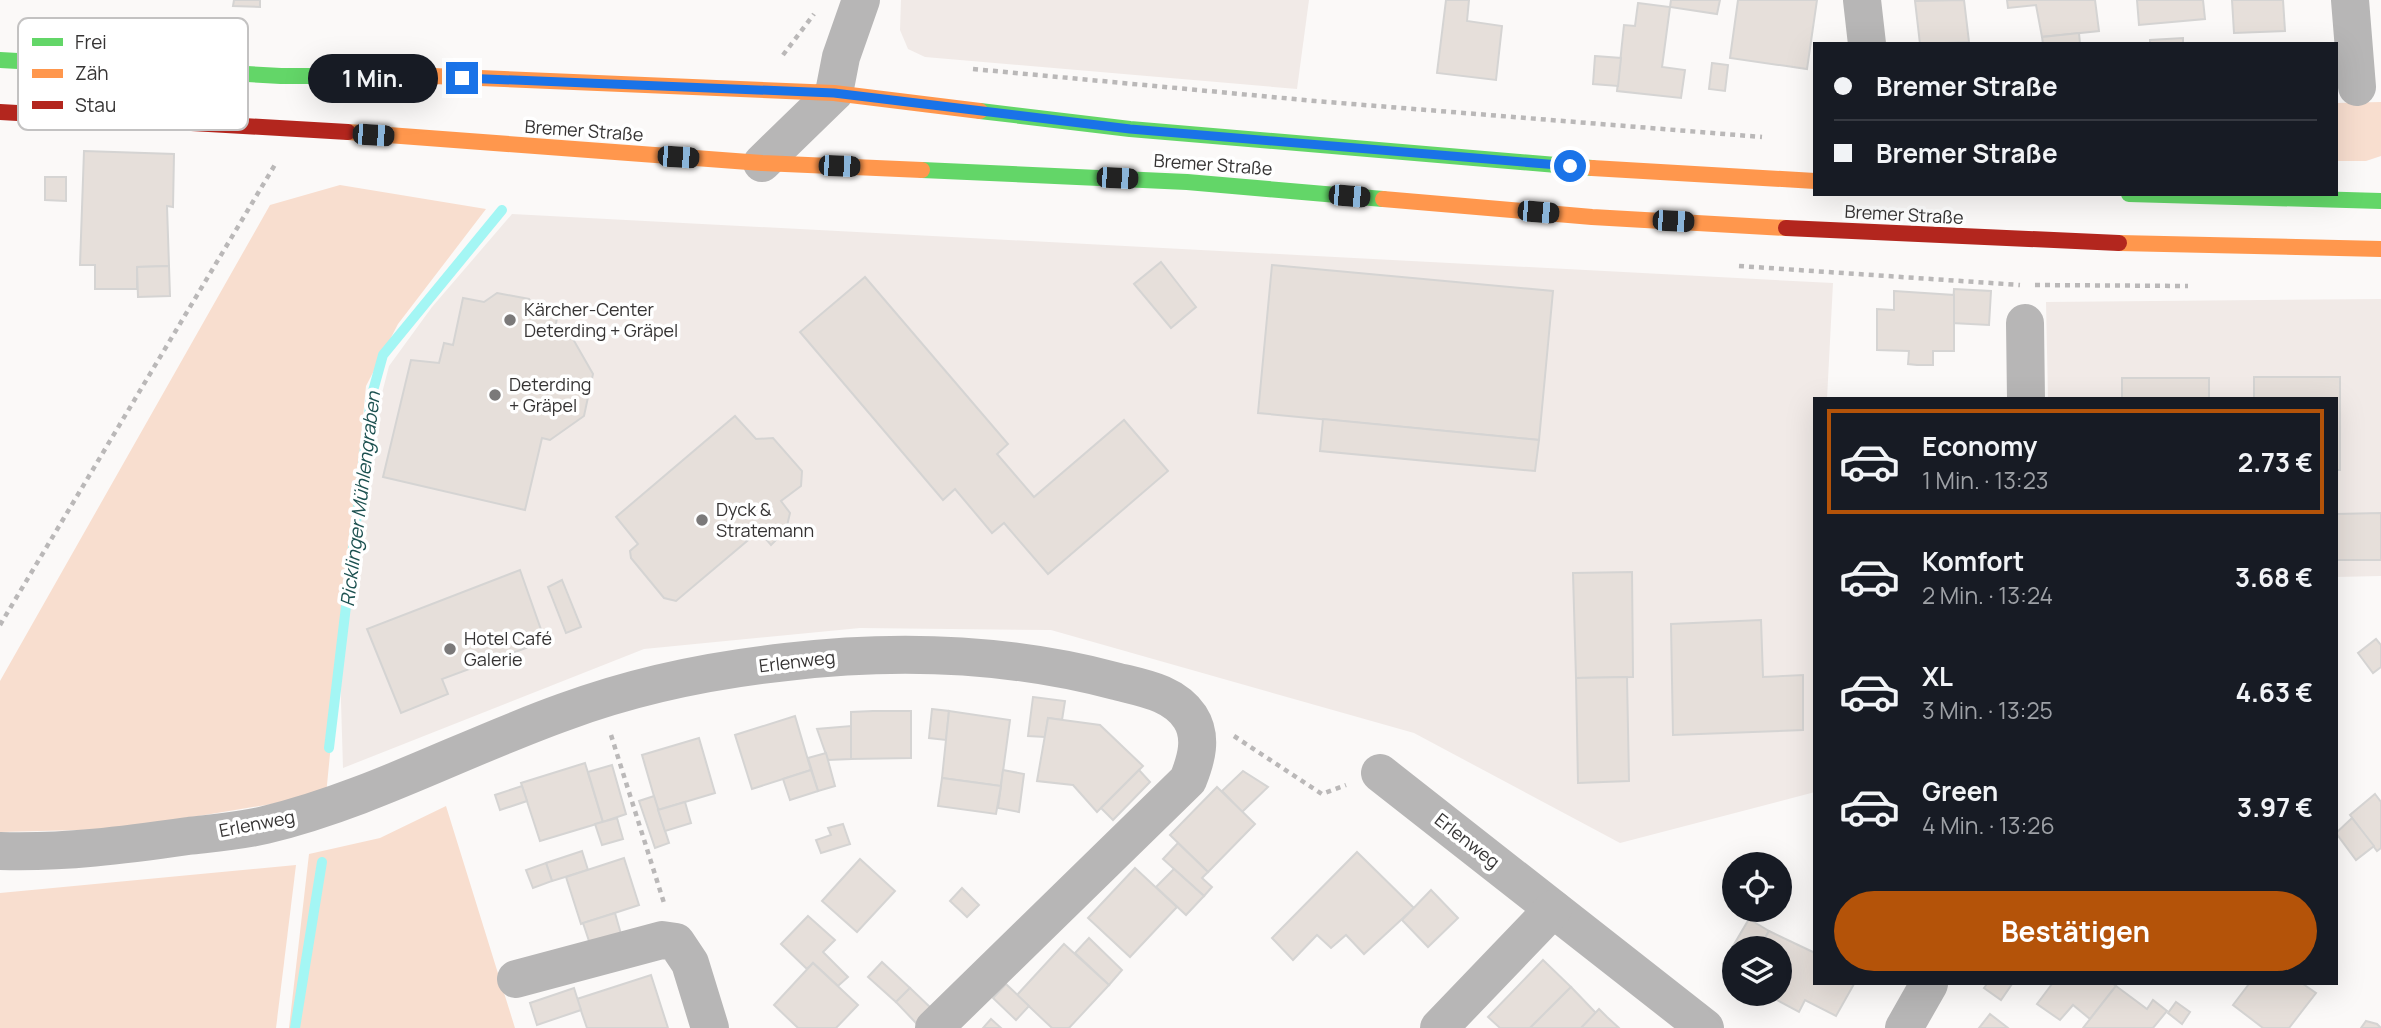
<!DOCTYPE html>
<html lang="de">
<head>
<meta charset="utf-8">
<style>
  body { margin:0; font-family:Manrope,sans-serif; background:#242831; color:#f1f3f6; height:100vh; display:flex; flex-direction:column; font-size:26px; white-space:nowrap }
  * { box-sizing:border-box; margin:0 }
  p { font-size:23px; color:#9ea1a6 }
  .icon { flex:none; width:38px; height:38px; fill:none; stroke:currentColor; stroke-width:2; stroke-linecap:round; stroke-linejoin:round }
  .map { position:relative; flex:1; overflow:hidden }
  .sheet { position:absolute; left:1813px; top:397px; width:525px; height:588px; display:flex; flex-direction:column; background:#171b24; border-radius:0px; box-shadow:0 7px 28px #0002 }
  .sheet>* { flex:none }
  .guide { position:absolute; left:1813px; top:42px; width:525px; height:154px; border-radius:0px; box-shadow:0 7px 28px #0002; display:grid; align-content:center; height:154px; padding:0 21px; background:#171b24 }
  .tools { position:absolute; left:1722px; top:852px; display:grid; gap:14px }
  .tools a { display:grid; place-items:center; width:70px; height:70px; border-radius:50%; background:#171b24; box-shadow:0 7px 28px #0002; font-size:35px }
  .end { position:absolute; width:32px; height:32px; margin:-16px; border:9px solid #1a73e8; background:#fff; box-shadow:0 0 0 4px #fff }
  .from { border-radius:50% }
  .bubble { position:absolute; height:49px; border-radius:24px; background:#171b24; box-shadow:0 7px 28px #0002; font-size:23px; font-weight:700; line-height:49px; text-align:center }
  .car { position:absolute; width:21px; height:42px; margin:-21px -10px; border-radius:9px; box-shadow:0 0 5px 2px #0007; background:linear-gradient(#222 24%,#8ab4d8 0 40%,#222 0 76%,#8ab4d8 0 86%,#222 0) }
  .guide b { display:flex; align-items:center; gap:24px; height:66px; font-size:26px }
  .guide b+b { border-top:2px solid #363941 }
  .guide i { width:18px; height:18px; background:#f1f3f6 }
  ul { padding:12px 0 0; list-style:none }
  li { display:flex; align-items:center; gap:21px; height:105px; margin:0 14px 10px; padding:0 7px; border:4px solid transparent; border-radius:0px }
  li div { flex:1 }
  li b { display:block; font-size:26px }
  li em { font-style:normal; font-weight:700 }
  li.active { border-color:#b45309 }
  li>.icon { width:63px; height:63px; stroke-width:1.5 }
  .button { display:flex; gap:14px; margin-top:auto; padding:14px 21px }
  .button a { flex:1; height:80px; border-radius:42px; background:#b45309; color:#fff; font-size:28px; font-weight:700; line-height:80px; text-align:center }
  .map>svg:first-child { display:block }
</style>
</head>
<body>
<div class="map">
<svg width="2381" height="1028" viewBox="0 0 2381 1028">
  <rect width="100%" height="100%" fill="#fbf9f8"/>
  <g fill="#f1eae7">
    <path d="M901 0H1309L1297 89 925 57 908 49 900 30Z"/>
    <path d="M512 214 1833 283 1827 399H1815V792L1620 843 1414 733 1051 630 860 628 644 649 343 768 337 568 389 366 432 307Z"/>
    <path d="M2381 299V576L2336 577V399H2048L2046 302Z"/>
  </g>
  <g fill="#f8decf">
    <path d="M2381 102V156L2366 161H2336V103Z"/>
    <path d="M340 185 486 209 398 324 366 386 326 795 121 829 0 832V681L270 205Z"/>
    <path d="M446 806 515 1028H289L309 854 380 838Z"/>
    <path d="M296 865 276 1028H0V893Z"/>
  </g>
  <g fill="none" stroke-linecap="round" stroke-linejoin="round">
    <g stroke="#a4f6f4" stroke-width="10">
      <path d="M329 748 371 398 383 355 502 210"/>
      <path d="M295 1028 322 862"/>
    </g>
  </g>
  <g fill="#e6dfda" stroke="#d5d4d3" stroke-width="2">
    <path d="M234 0H260V7L233 6Z"/>
    <path d="M1446 0H1469L1467 21 1502 26 1496 80 1437 73Z"/>
    <path d="M1671 0H1720L1717 14 1670 7Z"/>
    <path d="M1738 0H1817L1807 69 1730 58Z"/>
    <path d="M1964 0 1969 42 1920 44 1915 1Z"/>
    <path d="M2007 0H2095L2099 31 2042 37 2036 5 2008 8Z"/>
    <path d="M2137 0H2203L2205 19 2139 25Z"/>
    <path d="M2232 0H2283L2285 31 2234 33Z"/>
    <path d="M1638 3 1670 7 1662 67 1685 70 1681 98 1617 91 1624 25 1635 26Z"/>
    <path d="M2079 33 2080 44H2043L2042 37Z"/>
    <path d="M2183 38V44H2150V40Z"/>
    <path d="M1595 56 1621 58 1618 86 1593 84Z"/>
    <path d="M1712 63 1728 65 1725 91 1709 89Z"/>
    <path d="M84 151 174 154 173 207 167 206 169 266 137 267V289H95V265H80Z"/>
    <path d="M45 177H66V201L45 200Z"/>
    <path d="M1161 262 1196 307 1171 328 1134 284Z"/>
    <path d="M1272 265 1553 291 1539 440 1258 413Z"/>
    <path d="M169 266 170 296 138 297 137 267Z"/>
    <path d="M865 277 1008 444 997 454 1034 497 1124 420 1168 471 1048 574 1004 523 992 533 955 489 943 500 800 332Z"/>
    <path d="M1954 289 1991 291 1989 325 1952 323Z"/>
    <path d="M1894 291 1954 295V351H1933V365H1917L1908 364 1909 351 1877 350V309L1894 310Z"/>
    <path d="M497 293 529 299 538 314 557 318 554 334 573 339 593 374 584 416 550 440 542 438 525 510 383 477 411 360 439 363 444 343 453 345 463 298 484 302Z"/>
    <path d="M2254 377H2340V470H2336V399H2254Z"/>
    <rect x="2122" y="378" width="87" height="21"/>
    <path d="M735 416 756 439 773 438 802 471 801 486 781 501 790 513 786 530 771 545 759 531 676 601 664 598 631 558 630 551 638 544 616 517Z"/>
    <path d="M1323 419 1539 440 1535 471 1320 451Z"/>
    <path d="M2381 513V560H2336V514Z"/>
    <path d="M520 570 545 641 442 679 448 694 401 713 367 629Z"/>
    <path d="M1632 572 1633 677 1576 678 1573 573Z"/>
    <path d="M562 580 581 627 566 633 548 587Z"/>
    <path d="M1761 620 1763 677 1803 675V730L1673 735 1671 624Z"/>
    <path d="M2376 639 2381 645V667L2373 673 2358 653Z"/>
    <path d="M1627 677 1629 781 1578 783 1576 678Z"/>
    <path d="M1033 697 1065 701 1062 720 1048 718 1045 737 1028 736Z"/>
    <path d="M932 709 949 711 946 740 929 738Z"/>
    <path d="M873 711H911V758L851 759V712Z"/>
    <path d="M949 711 1010 720 1001 786 942 778Z"/>
    <path d="M795 716 811 770 752 789 735 735Z"/>
    <path d="M1048 718 1100 725 1143 766 1097 812 1073 785 1037 781Z"/>
    <path d="M851 726V759L828 760 817 729Z"/>
    <path d="M699 738 715 793 658 810 642 755Z"/>
    <path d="M826 753 835 786 818 791 808 758Z"/>
    <path d="M585 763 603 822 540 841 521 783Z"/>
    <path d="M612 765 626 814 603 822 588 772Z"/>
    <path d="M811 770 818 791 790 800 783 779Z"/>
    <path d="M1003 770 1024 774 1019 812 998 808Z"/>
    <path d="M1139 770 1150 782 1113 820 1101 808Z"/>
    <path d="M1243 771 1268 787 1242 812 1222 791Z"/>
    <path d="M942 778 1001 786 996 814 938 806Z"/>
    <path d="M522 786 527 801 500 810 495 795Z"/>
    <path d="M1217 787 1255 824 1208 872 1170 835Z"/>
    <path d="M2375 794 2381 802V848L2377 851 2350 815Z"/>
    <path d="M654 796 669 843 655 848 639 801Z"/>
    <path d="M685 802 691 823 665 831 658 810Z"/>
    <path d="M617 818 623 839 602 845 595 824Z"/>
    <path d="M2352 818 2374 846 2356 860 2336 833Z"/>
    <path d="M843 824 850 844 821 853 816 840 831 835 828 828Z"/>
    <path d="M1178 843 1208 872 1202 878 1212 887 1204 896 1163 859Z"/>
    <path d="M582 851 588 870 552 881 546 863Z"/>
    <path d="M1357 852 1414 908 1364 954 1346 935 1331 948 1317 935 1293 960 1272 938Z"/>
    <path d="M624 858 639 905 581 924 566 877Z"/>
    <path d="M860 859 895 891 857 932 822 901Z"/>
    <path d="M546 863 552 881 533 888 526 870Z"/>
    <path d="M1135 868 1177 907 1130 957 1088 918Z"/>
    <path d="M1174 869 1204 896 1186 915 1156 887Z"/>
    <path d="M962 888 979 905 967 917 950 901Z"/>
    <path d="M1431 890 1458 918 1428 947 1402 920Z"/>
    <path d="M615 913 621 934 590 944 583 923Z"/>
    <path d="M808 916 835 940 823 952 848 977 838 986 813 963 807 969 781 944Z"/>
    <path d="M1749 919 1769 931 1759 948H1734V969L1723 963Z"/>
    <path d="M1769 931 1815 953V984H1854L1836 1016 1805 1000 1799 1012 1766 994H1780V948H1759Z"/>
    <path d="M1089 938 1122 970 1109 985 1075 953Z"/>
    <path d="M1064 944 1109 985 1069 1028H1052L1017 995Z"/>
    <path d="M1543 960 1571 987 1530 1028H1500L1488 1017Z"/>
    <path d="M882 962 910 988 896 1002 868 977Z"/>
    <path d="M813 963 858 1005 836 1028H798L774 1005Z"/>
    <path d="M651 975 668 1028H587L577 999Z"/>
    <path d="M1006 984 1029 1006 1016 1020 993 998Z"/>
    <path d="M1987 984H2012L2001 1000 1984 988Z"/>
    <path d="M2052 984H2113L2116 986 2090 1019 2073 1005 2060 1020 2037 1004Z"/>
    <path d="M2249 984H2303L2316 993 2289 1028H2263L2233 1005Z"/>
    <path d="M2116 986 2147 1009 2153 1000 2167 1011 2153 1028H2083Z"/>
    <path d="M1571 987 1596 1013 1581 1028H1530Z"/>
    <path d="M574 988 581 1010 537 1025 530 1003Z"/>
    <path d="M910 988 931 1008 916 1023 896 1002Z"/>
    <path d="M2176 1002 2190 1012 2182 1024 2168 1013Z"/>
    <path d="M1599 1009 1607 1017 1619 1028H1581Z"/>
    <path d="M1990 1014 2008 1028H1979Z"/>
    <path d="M991 1019 1001 1028H983Z"/>
    <path d="M2366 1021 2377 1024 2381 1028H2361Z"/>
  </g>
  <g fill="none" stroke-linecap="round" stroke-linejoin="round">
    <g stroke="#bab8b8" stroke-width="4.5" stroke-dasharray="5 5" stroke-linecap="butt">
      <path d="M783 55 814 14"/>
      <path d="M973 69 1315 101 1762 137"/>
      <path d="M1739 266 2020 285"/>
      <path d="M2035 285 2188 286"/>
      <path d="M0 625 276 163"/>
      <path d="M611 735 664 903"/>
      <path d="M1234 736 1322 794 1346 785"/>
    </g>
    <g stroke="#b7b6b6" stroke-width="38">
      <path d="M1862 0 1867 44"/>
      <path d="M2350 0 2357 87"/>
      <path d="M762 163 834 93 841 57 861 0"/>
      <path d="M2025 323 2026 399"/>
      <path d="M1380 773 1705 1028"/>
      <path d="M0 851C64 853 125 845 188 836 214 833 240 831 265 825 369 800 463 748 564 712 634 686 712 670 786 662 895 649 1009 653 1115 681 1142 688 1173 692 1190 717 1203 737 1196 760 1188 780L934 1028"/>
      <path d="M516 979 662 940 676 942 690 963 710 1028"/>
      <path d="M1439 1028 1553 909"/>
      <path d="M1904 1028 1929 984"/>
    </g>
    <g stroke="#63d668" stroke-width="16">
      <path d="M0 60 281 76H433"/>
      <path d="M980 111 1130 129 1592 168"/>
      <path d="M922 170 1187 182 1383 199"/>
      <path d="M2129 194 2381 201"/>
    </g>
    <g stroke="#ff974d" stroke-width="16">
      <path d="M433 76 834 93 980 111"/>
      <path d="M348 132 762 163 922 170"/>
      <path d="M1592 168 1815 181"/>
      <path d="M1383 199 1592 217 1786 228"/>
      <path d="M2119 243 2381 249"/>
    </g>
    <g stroke="#b3261e" stroke-width="16">
      <path d="M0 112 348 132"/>
      <path d="M1786 228 2119 243"/>
    </g>
  </g>
  <g fill="none" stroke-linecap="round" stroke-linejoin="round">
    <path stroke="#1a73e8" stroke-width="9" d="M462 78 834 93 1130 129 1570 166"/>
  </g>
  <g fill="#7b7979" stroke="#fff" stroke-width="2.5">
    <circle cx="510" cy="320" r="7"/>
    <circle cx="495" cy="395" r="7"/>
    <circle cx="702" cy="520" r="7"/>
    <circle cx="450" cy="649" r="7"/>
  </g>
  <g text-anchor="middle" stroke-width="7" stroke-linejoin="round" paint-order="stroke">
    <g font-size="18" fill="#363434" stroke="#fff">
      <text transform="translate(584 131) rotate(4)" y="6">Bremer Straße</text>
      <text transform="translate(1213 165) rotate(4)" y="6">Bremer Straße</text>
      <text transform="translate(1904 215) rotate(3)" y="6">Bremer Straße</text>
      <text transform="translate(797 662) rotate(-7)" y="6">Erlenweg</text>
      <text transform="translate(257 824) rotate(-11)" y="6">Erlenweg</text>
      <text transform="translate(1467 841) rotate(38)" y="6">Erlenweg</text>
    </g>
    <g font-size="18" fill="#363434" stroke="#fff" text-anchor="start">
      <text x="524" y="316">Kärcher-Center<tspan x="524" dy="21">Deterding + Gräpel</tspan></text>
      <text x="509" y="391">Deterding<tspan x="509" dy="21">+ Gräpel</tspan></text>
      <text x="716" y="516">Dyck &amp;<tspan x="716" dy="21">Stratemann</tspan></text>
      <text x="464" y="645">Hotel Café<tspan x="464" dy="21">Galerie</tspan></text>
    </g>
    <g font-size="19" font-style="italic" fill="#1c5150" stroke="#fff">
      <text transform="translate(360 499) rotate(-83)" y="7">Ricklinger Mühlengraben</text>
    </g>
  </g>
  <rect x="18" y="18" width="230" height="112" rx="10" fill="#fff" stroke="#c3c2c2" stroke-width="2"/>
  <rect x="32" y="38" width="31" height="8" fill="#63d668"/>
  <rect x="32" y="69" width="31" height="9" fill="#ff974d"/>
  <rect x="32" y="101" width="31" height="8" fill="#b3261e"/>
  <g font-size="19" fill="#363434">
    <text x="75" y="49">Frei</text>
    <text x="75" y="80">Zäh</text>
    <text x="75" y="112">Stau</text>
  </g>
</svg>
<div class="tools">
<a><svg class="icon" aria-label="locate" viewBox="0 0 24 24"><circle cx="12" cy="12" r="6"/><path d="M12 2v4M12 18v4M2 12h4M18 12h4"/></svg></a>
<a><svg class="icon" aria-label="layers" viewBox="0 0 24 24"><path d="M12 4l9 5-9 5-9-5zM3 14l9 5 9-5"/></svg></a>
</div>
<i class="end from" style="left:1570px;top:166px"></i>
<i class="end" style="left:462px;top:78px"></i>
<div class="bubble" style="left:308px;top:54px;width:130px">1 Min.</div>
<i class="car" style="left:373px;top:135px;rotate:94deg"></i>
<i class="car" style="left:678px;top:157px;rotate:94deg"></i>
<i class="car" style="left:839px;top:166px;rotate:92deg"></i>
<i class="car" style="left:1117px;top:178px;rotate:93deg"></i>
<i class="car" style="left:1349px;top:196px;rotate:95deg"></i>
<i class="car" style="left:1538px;top:212px;rotate:95deg"></i>
<i class="car" style="left:1673px;top:221px;rotate:93deg"></i>
<div class="guide">
<b><i class="from"></i>Bremer Straße</b>
<b><i></i>Bremer Straße</b>
</div>
<section class="sheet">
<ul>
<li class="active"><svg class="icon" aria-label="car" viewBox="0 0 24 24"><path d="M5 17H2v-5l4-1 3-4h7l3 4 3 1v5h-3M9 17h6M6 11h13"/><circle cx="7" cy="17" r="2"/><circle cx="17" cy="17" r="2"/></svg><div><b>Economy</b><p>1 Min. · 13:23</p></div><em>2.73 €</em></li>
<li><svg class="icon" aria-label="car" viewBox="0 0 24 24"><path d="M5 17H2v-5l4-1 3-4h7l3 4 3 1v5h-3M9 17h6M6 11h13"/><circle cx="7" cy="17" r="2"/><circle cx="17" cy="17" r="2"/></svg><div><b>Komfort</b><p>2 Min. · 13:24</p></div><em>3.68 €</em></li>
<li><svg class="icon" aria-label="car" viewBox="0 0 24 24"><path d="M5 17H2v-5l4-1 3-4h7l3 4 3 1v5h-3M9 17h6M6 11h13"/><circle cx="7" cy="17" r="2"/><circle cx="17" cy="17" r="2"/></svg><div><b>XL</b><p>3 Min. · 13:25</p></div><em>4.63 €</em></li>
<li><svg class="icon" aria-label="car" viewBox="0 0 24 24"><path d="M5 17H2v-5l4-1 3-4h7l3 4 3 1v5h-3M9 17h6M6 11h13"/><circle cx="7" cy="17" r="2"/><circle cx="17" cy="17" r="2"/></svg><div><b>Green</b><p>4 Min. · 13:26</p></div><em>3.97 €</em></li>
</ul>
<div class="button"><a>Bestätigen</a></div>
</section>
</div>
</body>
</html>
